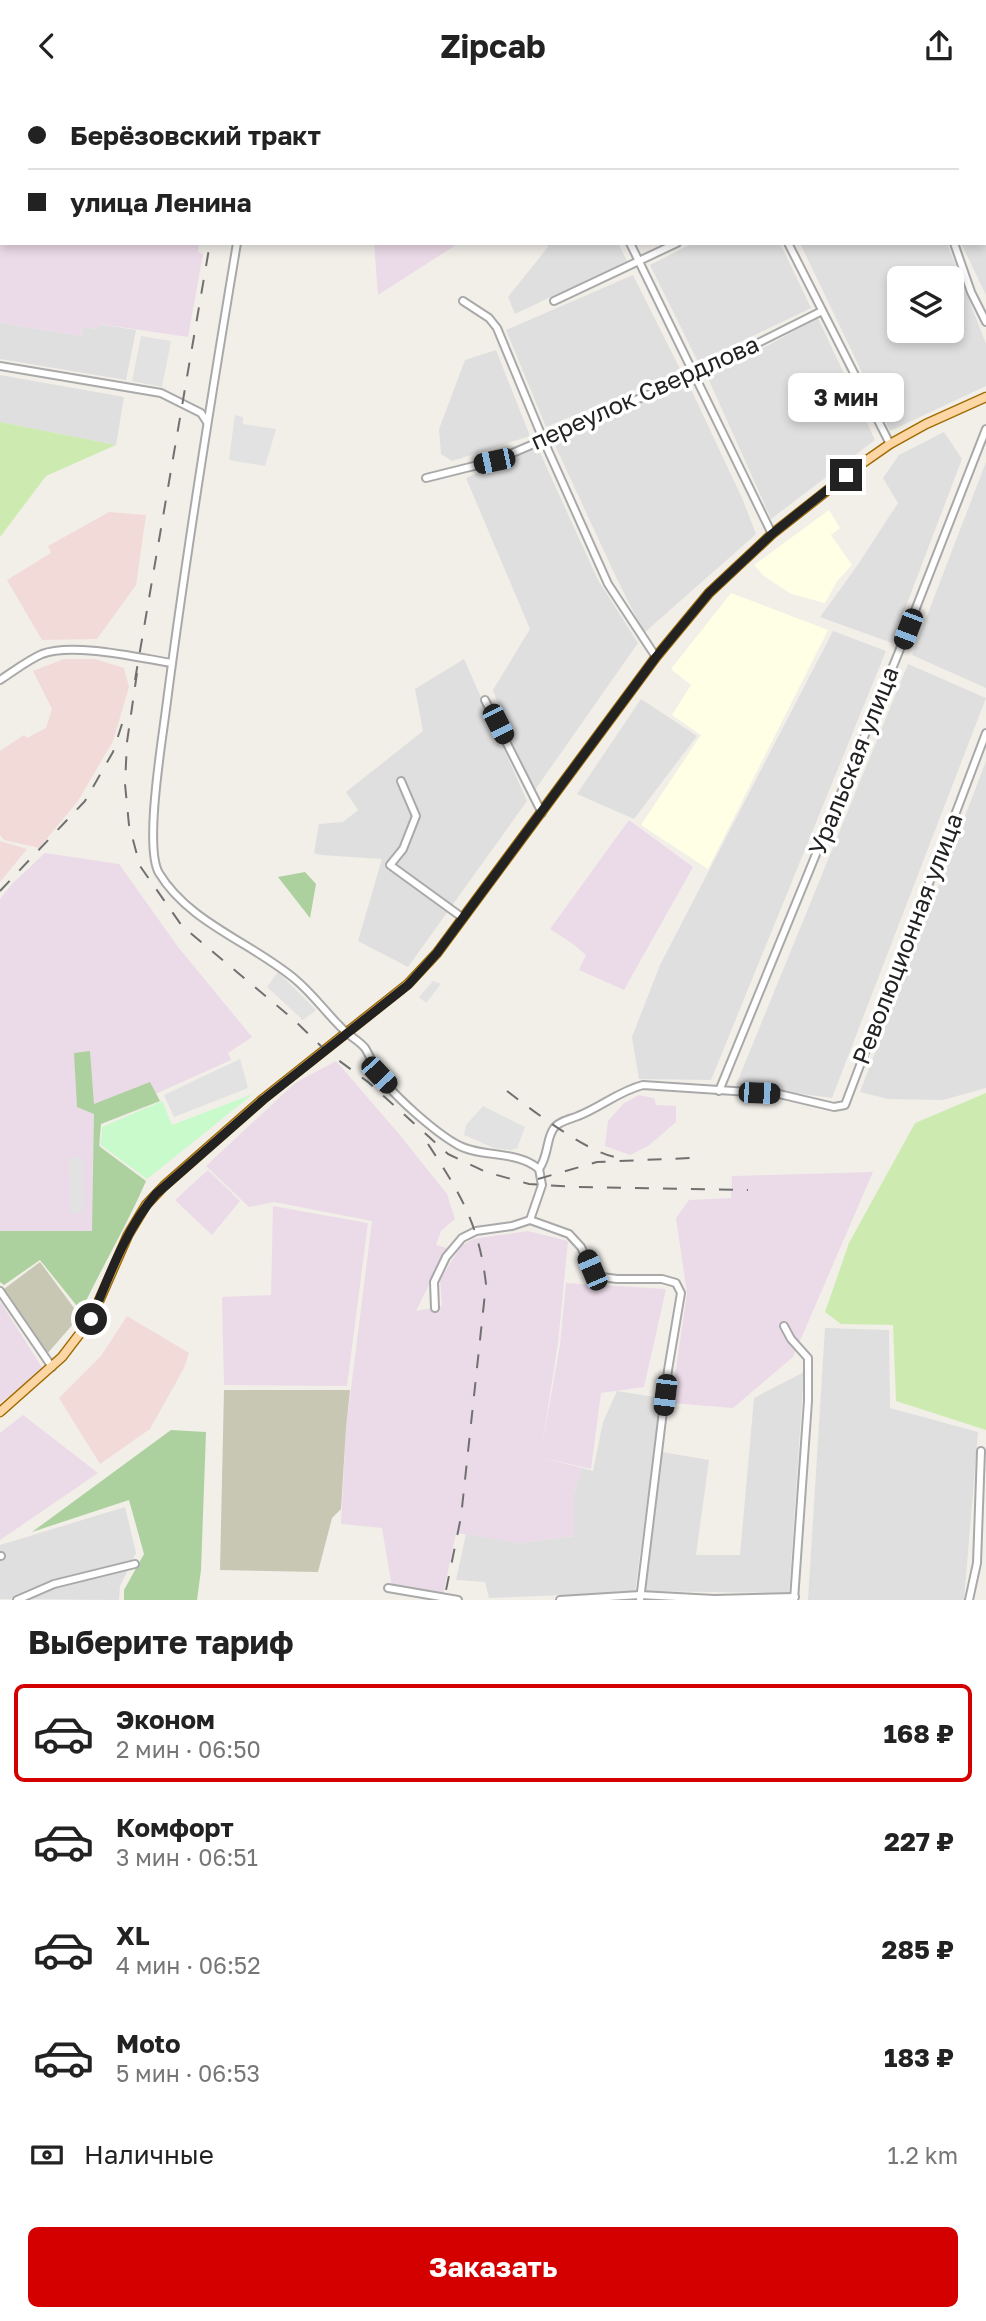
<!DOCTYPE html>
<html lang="ru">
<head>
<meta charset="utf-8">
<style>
  body { margin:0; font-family:"Golos Text",sans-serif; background:#f2f2f2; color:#222; height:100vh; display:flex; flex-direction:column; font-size:26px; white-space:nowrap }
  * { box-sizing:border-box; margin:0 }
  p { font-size:23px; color:#767676 }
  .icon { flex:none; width:38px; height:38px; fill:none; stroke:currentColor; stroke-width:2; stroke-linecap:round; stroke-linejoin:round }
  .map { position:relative; height:1509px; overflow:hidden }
  .panel { display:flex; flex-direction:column; background:#fff; flex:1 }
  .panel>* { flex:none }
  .top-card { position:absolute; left:0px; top:0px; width:987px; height:154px; box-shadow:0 4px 10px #0003; display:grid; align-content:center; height:154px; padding:0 28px; background:#fff }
  .buttons { position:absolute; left:887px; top:175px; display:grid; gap:14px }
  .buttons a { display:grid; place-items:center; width:77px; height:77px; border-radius:10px; background:#fff; box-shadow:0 4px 10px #0003; font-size:35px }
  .end { position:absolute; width:32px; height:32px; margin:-16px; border:9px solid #222; background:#fff; box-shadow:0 0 0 4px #fff }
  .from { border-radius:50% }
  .bubble { position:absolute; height:49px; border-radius:10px; background:#fff; box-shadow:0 4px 10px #0003; font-size:23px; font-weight:700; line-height:49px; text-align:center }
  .car { position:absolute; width:21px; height:42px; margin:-21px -10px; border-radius:9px; box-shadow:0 0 5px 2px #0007; background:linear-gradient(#222 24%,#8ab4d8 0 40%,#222 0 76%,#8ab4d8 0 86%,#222 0) }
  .top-card b { display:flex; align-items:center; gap:24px; height:66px; font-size:26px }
  .top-card b+b { border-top:2px solid #e0e0e0 }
  .top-card i { width:18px; height:18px; background:#222 }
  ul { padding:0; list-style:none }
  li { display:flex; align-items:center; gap:21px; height:98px; margin:0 14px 10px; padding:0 14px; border:4px solid transparent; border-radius:10px }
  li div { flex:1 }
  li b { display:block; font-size:26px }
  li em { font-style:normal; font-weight:700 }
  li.current { border-color:#d40000 }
  li>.icon { width:63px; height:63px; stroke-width:1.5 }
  h2 { padding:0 28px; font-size:32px; line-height:84px }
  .pay { display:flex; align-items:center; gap:18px; height:77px; padding:0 28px; font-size:26px }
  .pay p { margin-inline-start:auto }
  .cta { display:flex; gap:14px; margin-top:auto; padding:14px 28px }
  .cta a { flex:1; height:80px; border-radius:10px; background:#d40000; color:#fff; font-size:28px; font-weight:700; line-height:80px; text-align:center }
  header { display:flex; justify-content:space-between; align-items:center; height:91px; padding:0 28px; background:#fff; font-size:32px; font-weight:700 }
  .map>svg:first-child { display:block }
</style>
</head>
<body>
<header><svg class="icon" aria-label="back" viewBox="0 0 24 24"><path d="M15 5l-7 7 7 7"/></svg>Zipcab<svg class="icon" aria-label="share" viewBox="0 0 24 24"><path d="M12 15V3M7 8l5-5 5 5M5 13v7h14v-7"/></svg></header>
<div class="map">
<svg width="986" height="1509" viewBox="0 0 986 1509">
  <rect width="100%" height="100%" fill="#f2efe9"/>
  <g fill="#e0dfdf" fill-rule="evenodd">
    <path d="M564 0H706L707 2H565Z"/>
    <path d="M727 0H865L866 2H728Z"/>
    <path d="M985 4 986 5V204L961 152H985Z"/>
    <path d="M547 152H618L627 170 515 223 508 206 548 156Z"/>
    <path d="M693 152H780L811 217 698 271 650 174Z"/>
    <path d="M800 152H947L986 253V295L890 340ZM900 187H952V240H900Z"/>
    <path d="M633 184 681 280 546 336 506 239Z"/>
    <path d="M818 227 875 349 771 428 708 287Z"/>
    <path d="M0 232 81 245 83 236 98 238V233L136 239 126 289 0 268Z"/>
    <path d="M496 259 530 345 452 370 441 363 439 338 465 269Z"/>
    <path d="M0 284 124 306 116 354 0 331Z"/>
    <path d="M687 290 742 407 756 443 644 542 616 486 554 352Z"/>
    <path d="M944 341 962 368 892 552 820 526 857 475 898 412 883 387 899 364Z"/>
    <path d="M537 355 598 489 638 552 535 699 511 650 493 599 530 538 466 387Z"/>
    <path d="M986 371V597L912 564Z"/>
    <path d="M833 540 886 560 711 989 639 988 632 946 660 874Z"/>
    <path d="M464 568 527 710 408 876 358 850 382 768 321 764 314 762 319 733 343 731 358 719 346 701 423 640 415 598Z"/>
    <path d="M908 573 986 607 832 1007 736 994Z"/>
    <path d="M641 608 697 645 634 728 577 703Z"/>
    <path d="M986 670V997L943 1009 888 1008 860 1001Z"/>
    <path d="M825 1237 889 1239 890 1317 978 1341 964 1509H808Z"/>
    <path d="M804 1281 789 1502 644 1500 662 1361 709 1369 696 1464H740L754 1307Z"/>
    <path d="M617 1300 661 1307 635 1501 489 1507 485 1491 456 1489 466 1443 519 1452 574 1445V1402L582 1377 593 1380 603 1331Z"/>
    <path d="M125 1416 136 1462 120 1495 119 1509 0 1508V1454Z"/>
  </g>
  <g fill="#f2dad9">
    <path d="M109 421 146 424 136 494 97 548 42 549 7 489 51 462 48 455Z"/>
    <path d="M64 568H95L124 577 129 596 113 650 78 710 39 757 4 749 0 744V660L24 644 27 647 46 637 52 618 33 580Z"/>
    <path d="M0 750 27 758 0 791Z"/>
    <path d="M127 1225 189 1262 184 1277 150 1338 100 1373 59 1307 101 1265Z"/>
  </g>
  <g fill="#ebdbe8">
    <path d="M0 0H228V2H2V152H199L198 161 203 163 188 246 99 233 98 238 83 236 81 245 0 232Z"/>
    <path d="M374 152H459L378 204Z"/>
    <path d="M629 729 693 776 624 899 579 879 586 864 573 853 550 838Z"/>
    <path d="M45 762 119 773 178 856 252 946 228 962 231 969 100 1028 101 1152 0 1153V808L13 792Z"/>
    <path d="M336 970 399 1043 447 1103 455 1128 441 1140 436 1154 447 1157 416 1220 442 1215 440 1188 461 1155 473 1148 528 1140 568 1150 558 1252 542 1355 560 1254 566 1192 666 1198 644 1296 601 1302 591 1378 540 1366 582 1377 574 1402V1445L519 1452 456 1442 443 1504 392 1496 382 1437 341 1433 346 1337 372 1130 274 1111 249 1116 206 1075 295 992Z"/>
    <path d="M639 1004 654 1007 656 1014 676 1015V1031L648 1055 630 1064 605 1055 608 1030 623 1013Z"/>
    <path d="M208 1079 240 1110 212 1144 175 1109Z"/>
    <path d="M873 1081 793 1266 733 1317 671 1312 687 1202 676 1127 689 1109 731 1107 732 1085Z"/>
    <path d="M273 1115 368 1132 347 1295 224 1294 222 1206 271 1204Z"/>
    <path d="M0 1210 43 1278 0 1312Z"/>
    <path d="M23 1324 98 1382 0 1449V1342Z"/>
  </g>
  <g fill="#ffffe5">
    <path d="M829 419 840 437 831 444 852 474 837 490 825 512 791 503 764 485 754 474Z"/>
    <path d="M731 502 828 539 708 778 641 734 701 644 672 624 691 594 671 578Z"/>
  </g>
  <g fill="#c7c7b4">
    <path d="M40 1171 80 1225 47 1263 4 1198Z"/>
    <path d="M224 1299H350L346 1337 341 1418 332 1427 318 1481 220 1479Z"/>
  </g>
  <g fill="#cdebb0">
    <path d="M0 331 116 354 46 385 0 446Z"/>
    <path d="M986 1002V1339L896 1310 893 1234 841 1233 825 1221 849 1152 915 1032Z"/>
  </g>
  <g fill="#add19e">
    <path d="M305 781 316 793 310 827 278 786Z"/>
    <path d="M90 960 94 1013 150 991 160 1010 101 1033 99 1055 146 1090C127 1134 102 1176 81 1220L40 1169 4 1194 0 1191V1140H92L94 1023 77 1016 74 962Z"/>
    <path d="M171 1339 206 1341 201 1479 197 1509H124V1499L144 1463 129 1409 32 1441Z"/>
  </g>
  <path fill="#c8facc" d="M253 1003 147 1088 101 1054 102 1036 162 1010 172 1034Z"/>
  <g fill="#e2e2e2">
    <path d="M141 245 171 250 162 296 132 290Z"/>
    <path d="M235 324 243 326V333L276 338 265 375 229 369Z"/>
    <path d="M278 881 316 919 303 929 267 896Z"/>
    <path d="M433 890 441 893 426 912 419 906Z"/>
    <path d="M240 968 248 997 174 1026 164 1004Z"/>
    <path d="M483 1015 525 1036 517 1057 511 1059 494 1057 464 1044 466 1034Z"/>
    <path d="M69 1066 83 1067V1122H70Z"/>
  </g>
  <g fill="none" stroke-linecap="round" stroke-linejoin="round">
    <g stroke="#a9a9a9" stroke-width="10">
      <g id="minor">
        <path d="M553 0 554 2"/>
        <path d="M714 0 715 2"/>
        <path d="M874 0 875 2"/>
        <path d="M262 2V0"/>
        <path d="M237 152C211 307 186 463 166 618 162 650 144 757 159 782 189 832 253 852 296 889 315 905 329 926 347 942 353 947 360 951 365 957 370 965 373 974 378 982 391 1003 436 1042 458 1054 482 1067 517 1059 539 1078L542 1094 530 1129"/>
        <path d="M630 152 772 443"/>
        <path d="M788 152 890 353"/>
        <path d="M954 152 971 201 986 231"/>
        <path d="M463 210 489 227 497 237 543 348 608 493 656 566"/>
        <path d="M554 210 677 152"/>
        <path d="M0 275 161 302 201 322 207 331"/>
        <path d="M426 387 494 370 694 284 822 220"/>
        <path d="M0 589C14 580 28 569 42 563 72 551 140 567 172 572"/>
        <path d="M485 609 542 722"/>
        <path d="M401 690 416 725 403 758 390 774 463 827"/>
        <path d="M719 1000 898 563 986 338"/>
        <path d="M539 1078C549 1064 546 1047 554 1037 559 1030 571 1028 578 1025 601 1016 619 1000 643 994L779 1003 834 1016 845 1014 986 642"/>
        <path d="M0 1200 52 1276"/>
        <path d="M435 1217 434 1191 446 1166 462 1147 476 1140 512 1135 530 1129 569 1143 581 1156 592 1179 602 1186 617 1188H662L676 1192 681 1202 668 1279 640 1509"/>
        <path d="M784 1235 791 1248 808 1267V1310L794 1509"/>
        <path d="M0 1465H1"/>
        <path d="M388 1497 458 1509"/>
        <path d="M17 1509 54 1493 135 1473"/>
        <path d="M560 1509 640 1504 714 1508 795 1506"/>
        <path d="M969 1509 977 1472 981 1360"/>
      </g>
    </g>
    <g stroke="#a06b00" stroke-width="11">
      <path id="major" d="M0 1321 62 1266 91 1228 128 1144 146 1114 164 1095 263 1008 408 893 437 862 656 566 709 502 772 443 857 376 890 353 926 333 986 306"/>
    </g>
    <use href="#minor" stroke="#fff" stroke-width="6"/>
    <use href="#major" stroke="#fcd6a4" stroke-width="8"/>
    <g stroke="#707070" stroke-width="2" stroke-dasharray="14 14" stroke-linecap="butt">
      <path d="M235 2V0"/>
      <path d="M137 582 127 651 125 693 129 734 140 775 182 835 293 928 326 960 368 991 448 1063 486 1081 529 1093 576 1096 748 1099"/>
      <path d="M135 589 210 152"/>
      <path d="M0 800 85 710 113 661 122 633"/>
      <path d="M507 1000C532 1019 585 1060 615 1066"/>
      <path d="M428 1053C460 1102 479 1133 486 1193L461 1426 444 1509"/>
      <path d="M538 1088 597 1071 692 1067"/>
    </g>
  </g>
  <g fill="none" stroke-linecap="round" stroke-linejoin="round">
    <path stroke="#222" stroke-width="9" d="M91 1228C109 1186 125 1139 156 1103L263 1009 408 894 437 862 656 566 709 502 772 443 846 384"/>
  </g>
  <g text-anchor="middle" stroke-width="7" stroke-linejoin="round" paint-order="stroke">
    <g font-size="24" fill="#222" stroke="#fff">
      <text transform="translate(645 302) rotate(-24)" y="8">переулок Свердлова</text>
      <text transform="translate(854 670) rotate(-68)" y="8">Уральская улица</text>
      <text transform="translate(908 848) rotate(-69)" y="8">Революционная улица</text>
    </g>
  </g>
</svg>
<div class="buttons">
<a><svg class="icon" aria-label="layers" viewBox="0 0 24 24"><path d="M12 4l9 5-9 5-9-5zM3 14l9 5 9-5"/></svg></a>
</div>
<i class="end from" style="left:91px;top:1228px"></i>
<i class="end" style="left:846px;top:384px"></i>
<div class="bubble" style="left:788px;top:282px;width:116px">3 мин</div>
<i class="car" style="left:494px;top:370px;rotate:258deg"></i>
<i class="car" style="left:908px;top:538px;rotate:201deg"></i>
<i class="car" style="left:498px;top:633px;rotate:153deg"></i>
<i class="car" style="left:379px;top:984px;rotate:137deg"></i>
<i class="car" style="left:759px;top:1002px;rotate:92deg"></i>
<i class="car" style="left:592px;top:1179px;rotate:337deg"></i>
<i class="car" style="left:665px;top:1304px;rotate:187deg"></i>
<div class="top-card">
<b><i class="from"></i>Берёзовский тракт</b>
<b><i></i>улица Ленина</b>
</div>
</div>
<section class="panel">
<h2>Выберите тариф</h2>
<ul>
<li class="current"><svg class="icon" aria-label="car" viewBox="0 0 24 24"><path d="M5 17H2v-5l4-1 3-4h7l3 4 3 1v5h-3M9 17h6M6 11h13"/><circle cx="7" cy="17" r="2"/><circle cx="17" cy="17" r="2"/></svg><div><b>Эконом</b><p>2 мин · 06:50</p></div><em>168 ₽</em></li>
<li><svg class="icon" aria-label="car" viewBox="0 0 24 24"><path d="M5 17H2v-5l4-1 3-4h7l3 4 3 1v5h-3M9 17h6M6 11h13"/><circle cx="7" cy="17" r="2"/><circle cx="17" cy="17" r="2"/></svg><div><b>Комфорт</b><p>3 мин · 06:51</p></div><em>227 ₽</em></li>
<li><svg class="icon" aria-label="car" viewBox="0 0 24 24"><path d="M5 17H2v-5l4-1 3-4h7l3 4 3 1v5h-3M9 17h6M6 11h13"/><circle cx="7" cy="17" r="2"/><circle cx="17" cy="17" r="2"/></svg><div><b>XL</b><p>4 мин · 06:52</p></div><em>285 ₽</em></li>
<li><svg class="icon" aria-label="car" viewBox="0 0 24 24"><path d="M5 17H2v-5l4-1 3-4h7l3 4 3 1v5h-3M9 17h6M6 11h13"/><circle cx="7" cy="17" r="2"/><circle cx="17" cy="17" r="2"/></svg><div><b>Moto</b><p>5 мин · 06:53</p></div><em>183 ₽</em></li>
</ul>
<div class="pay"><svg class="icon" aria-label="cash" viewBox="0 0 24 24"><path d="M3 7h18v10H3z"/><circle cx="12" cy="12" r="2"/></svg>Наличные<p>1.2 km</p></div>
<div class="cta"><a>Заказать</a></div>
</section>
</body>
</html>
